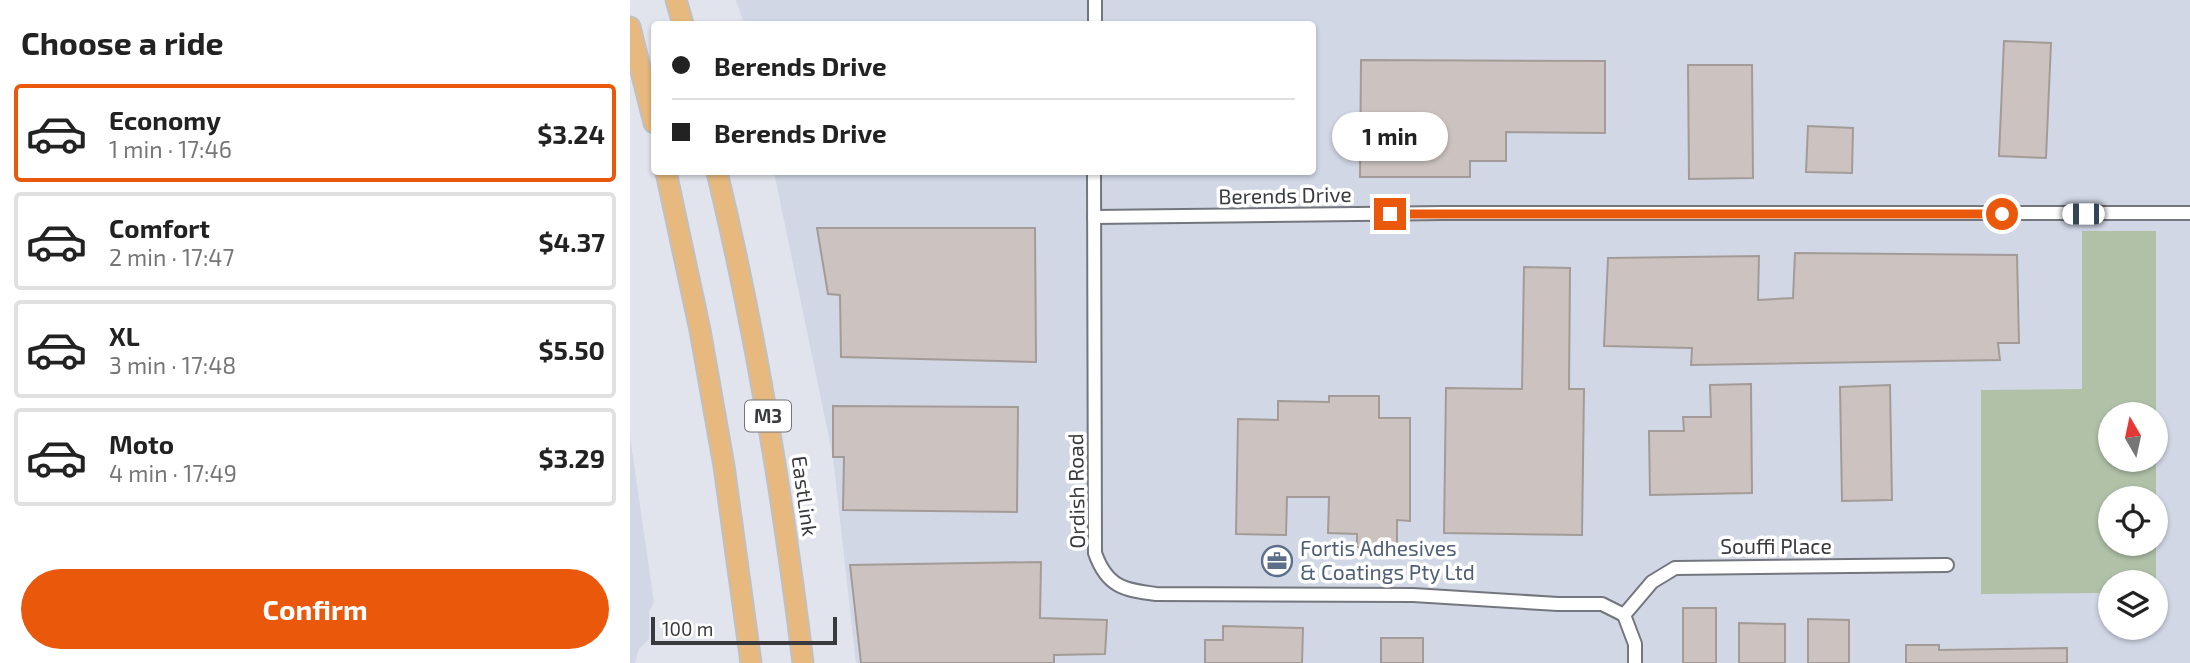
<!DOCTYPE html>
<html lang="en">
<head>
<meta charset="utf-8">
<style>
  body { margin:0; font-family:"Exo 2",sans-serif; background:#f6f6f6; color:#222; height:100vh; display:flex; flex-direction:column; font-size:26px; white-space:nowrap }
  * { box-sizing:border-box; margin:0 }
  p { font-size:23px; color:#767676 }
  .icon { flex:none; width:38px; height:38px; fill:none; stroke:currentColor; stroke-width:2; stroke-linecap:round; stroke-linejoin:round }
  .map { position:relative; flex:1; overflow:hidden }
  .details { display:flex; flex-direction:column; background:#fff; width:630px }
  .details>* { flex:none }
  .hud { position:absolute; left:21px; top:21px; width:665px; height:154px; border-radius:7px; box-shadow:0 2px 5px #0004; display:grid; align-content:center; height:154px; padding:0 21px; background:#fff }
  .needle { width:46px; rotate:351deg }
  .tools { position:absolute; left:1468px; top:402px; display:grid; gap:14px }
  .tools a { display:grid; place-items:center; width:70px; height:70px; border-radius:50%; background:#fff; box-shadow:0 2px 5px #0004; font-size:35px }
  .scale { position:absolute; left:21px; bottom:18px; width:186px; box-sizing:border-box; padding-left:7px; border:4px solid #393a3d; border-top:0; font-size:19px; line-height:24px; white-space:nowrap; color:#393a3d; -webkit-text-stroke:5px #fff; paint-order:stroke }
  .end { position:absolute; width:32px; height:32px; margin:-16px; border:9px solid #ea580c; background:#fff; box-shadow:0 0 0 4px #fff }
  .from { border-radius:50% }
  .bubble { position:absolute; height:49px; border-radius:24px; background:#fff; box-shadow:0 2px 5px #0004; font-size:23px; font-weight:700; line-height:49px; text-align:center }
  .car { position:absolute; width:21px; height:42px; margin:-21px -10px; border-radius:9px; box-shadow:0 0 5px 2px #0007; background:linear-gradient(#fff 24%,#345 0 40%,#fff 0 76%,#345 0 86%,#fff 0) }
  .hud b { display:flex; align-items:center; gap:24px; height:66px; font-size:26px }
  .hud b+b { border-top:2px solid #e0e0e0 }
  .hud i { width:18px; height:18px; background:#222 }
  ul { padding:0; list-style:none }
  li { display:flex; align-items:center; gap:21px; height:98px; margin:0 14px 10px; padding:0 7px; border:4px solid #e0e0e0; border-radius:7px }
  li div { flex:1 }
  li b { display:block; font-size:26px }
  li em { font-style:normal; font-weight:700 }
  li.active { border-color:#ea580c }
  li>.icon { width:63px; height:63px; stroke-width:1.5 }
  h2 { padding:0 21px; font-size:32px; line-height:84px }
  .button { display:flex; gap:14px; margin-top:auto; padding:14px 21px }
  .button a { flex:1; height:80px; border-radius:42px; background:#ea580c; color:#fff; font-size:28px; font-weight:700; line-height:80px; text-align:center }
  main { display:flex; flex:1; min-height:0 }
  .map>svg:first-child { display:block }
</style>
</head>
<body>
<main>
<section class="details">
<h2>Choose a ride</h2>
<ul>
<li class="active"><svg class="icon" aria-label="car" viewBox="0 0 24 24"><path d="M5 17H2v-5l4-1 3-4h7l3 4 3 1v5h-3M9 17h6M6 11h13"/><circle cx="7" cy="17" r="2"/><circle cx="17" cy="17" r="2"/></svg><div><b>Economy</b><p>1 min · 17:46</p></div><em>$3.24</em></li>
<li><svg class="icon" aria-label="car" viewBox="0 0 24 24"><path d="M5 17H2v-5l4-1 3-4h7l3 4 3 1v5h-3M9 17h6M6 11h13"/><circle cx="7" cy="17" r="2"/><circle cx="17" cy="17" r="2"/></svg><div><b>Comfort</b><p>2 min · 17:47</p></div><em>$4.37</em></li>
<li><svg class="icon" aria-label="car" viewBox="0 0 24 24"><path d="M5 17H2v-5l4-1 3-4h7l3 4 3 1v5h-3M9 17h6M6 11h13"/><circle cx="7" cy="17" r="2"/><circle cx="17" cy="17" r="2"/></svg><div><b>XL</b><p>3 min · 17:48</p></div><em>$5.50</em></li>
<li><svg class="icon" aria-label="car" viewBox="0 0 24 24"><path d="M5 17H2v-5l4-1 3-4h7l3 4 3 1v5h-3M9 17h6M6 11h13"/><circle cx="7" cy="17" r="2"/><circle cx="17" cy="17" r="2"/></svg><div><b>Moto</b><p>4 min · 17:49</p></div><em>$3.29</em></li>
</ul>
<div class="button"><a>Confirm</a></div>
</section>
<div class="map">
<svg width="1560" height="663" viewBox="0 0 1560 663">
  <rect width="100%" height="100%" fill="#e1e4ec"/>
  <g fill="#d1d7e5" fill-rule="evenodd">
    <path d="M106 0H1560V663H226L203 457 144 172H682V24H114ZM1480 415H1526V460H1480ZM1480 499H1526V544H1480ZM1480 583H1526V628H1480Z"/>
    <path d="M0 437 24 602 19 612V639L9 649 5 663H0Z"/>
  </g>
  <path fill="#b0c1a8" fill-rule="evenodd" d="M1452 231H1526V593V583H1480V593L1351 594V390L1452 389ZM1480 415H1526V460H1480ZM1480 499H1526V544H1480Z"/>
  <g fill="#ccc3c0" stroke="#a39b97" stroke-width="2">
    <path d="M1374 41 1421 43 1416 158 1369 156Z"/>
    <path d="M731 60 975 61V133L876 132V161H840V177H730Z"/>
    <path d="M1058 65H1122L1123 178 1059 179Z"/>
    <path d="M1178 126 1223 128 1222 173 1176 172Z"/>
    <path d="M187 228H405L406 362 211 357 210 295 198 294Z"/>
    <path d="M1165 253 1387 255 1389 343H1368L1370 360 1061 365 1062 348 974 346 978 258 1129 256 1128 300 1163 298Z"/>
    <path d="M894 267 940 268 939 389H954L952 535 814 533 816 388 892 389Z"/>
    <path d="M1121 384 1122 493 1020 495 1019 431H1054L1053 417H1081L1080 385Z"/>
    <path d="M1260 385 1262 500 1212 501 1210 387Z"/>
    <path d="M699 396H749V418H780V521L767 520V547H727V534L698 533 699 497H657L656 535 606 534 608 419 648 420V401L699 402Z"/>
    <path d="M203 406 388 407 387 512 213 510 214 457H203Z"/>
    <path d="M411 562 410 618 477 620 475 654 424 655V663H231L220 565Z"/>
    <rect x="1053" y="608" width="33" height="55"/>
    <path d="M1178 619 1219 620V663H1178Z"/>
    <path d="M1109 623 1155 624V663H1109Z"/>
    <path d="M593 626 673 628 672 663H575V640H593Z"/>
    <rect x="751" y="638" width="42" height="25"/>
    <path d="M1276 645H1309V650L1437 648V663H1276Z"/>
  </g>
  <g fill="none" stroke-linecap="round" stroke-linejoin="round">
    <g stroke="#73767d" stroke-width="16">
      <g id="minor">
        <path d="M465 24V0"/>
        <path d="M464 172 465 553C477 587 494 590 526 594L783 595 928 604H972L994 615"/>
        <path d="M464 217 813 213H1560"/>
        <path d="M994 615 1022 582 1045 568 1317 565"/>
        <path d="M994 615 1005 644V663"/>
      </g>
    </g>
    <g stroke="#c0c0c1" stroke-width="23">
      <g id="highway">
        <path d="M46 0 53 24"/>
        <path d="M0 27 24 123"/>
        <path d="M36 172 70 330 94 466 121 663"/>
        <path d="M87 172C126 333 153 498 173 663"/>
      </g>
    </g>
    <use href="#minor" stroke="#fff" stroke-width="12"/>
    <use href="#highway" stroke="#e7b97e" stroke-width="19"/>
  </g>
  <g fill="none" stroke-linecap="round" stroke-linejoin="round">
    <path stroke="#ea580c" stroke-width="9" d="M760 214H1372"/>
  </g>
  <defs>
    <g id="office-ring" transform="scale(1.575)"><circle r="9.5" fill="#fff" stroke="#5c6f8a" stroke-width="1.5"/><path d="M-6-3h4V-5.5h4V-3h4V5H-6ZM-1-4.5V-3h2v-1.5ZM-6 0V1H6V0Z" fill="#5c6f8a"/></g>
  </defs>
  <g fill-rule="evenodd">
    <use href="#office-ring" x="647" y="561"/>
  </g>
  <g text-anchor="middle" stroke-width="7" stroke-linejoin="round" paint-order="stroke">
    <rect fill="#fff" stroke="#747577" stroke-width="2" x="115" y="400.5" width="46" height="31" rx="5"/>
    <g font-size="19" font-weight="bold" fill="#393a3d">
      <text x="138" y="423">M3</text>
    </g>
    <g font-size="21" fill="#393a3d" stroke="#fff">
      <text transform="translate(655 196) rotate(-1)" y="7">Berends Drive</text>
      <text transform="translate(447 491) rotate(-91)" y="7">Ordish Road</text>
      <text transform="translate(174 496) rotate(82)" y="7">EastLink</text>
      <text x="1146" y="554">Souffi Place</text>
    </g>
    <g font-size="21" fill="#4e5e75" stroke="#fff" text-anchor="start">
      <text x="670" y="556">Fortis Adhesives<tspan x="670" dy="24">&amp; Coatings Pty Ltd</tspan></text>
    </g>
  </g>
</svg>
<div class="tools">
<a><svg class="needle" viewBox="-14 -14 28 28"><path d="M0-13l5 13h-10z" fill="#e53935"/><path d="M0 13l5-13h-10z" fill="#767676"/></svg></a>
<a><svg class="icon" aria-label="locate" viewBox="0 0 24 24"><circle cx="12" cy="12" r="6"/><path d="M12 2v4M12 18v4M2 12h4M18 12h4"/></svg></a>
<a><svg class="icon" aria-label="layers" viewBox="0 0 24 24"><path d="M12 4l9 5-9 5-9-5zM3 14l9 5 9-5"/></svg></a>
</div>
<div class="scale">100 m</div>
<i class="end from" style="left:1372px;top:214px"></i>
<i class="end" style="left:760px;top:214px"></i>
<div class="bubble" style="left:702px;top:112px;width:116px">1 min</div>
<i class="car" style="left:1453px;top:214px;rotate:270deg"></i>
<div class="hud">
<b><i class="from"></i>Berends Drive</b>
<b><i></i>Berends Drive</b>
</div>
</div>
</main>
</body>
</html>
